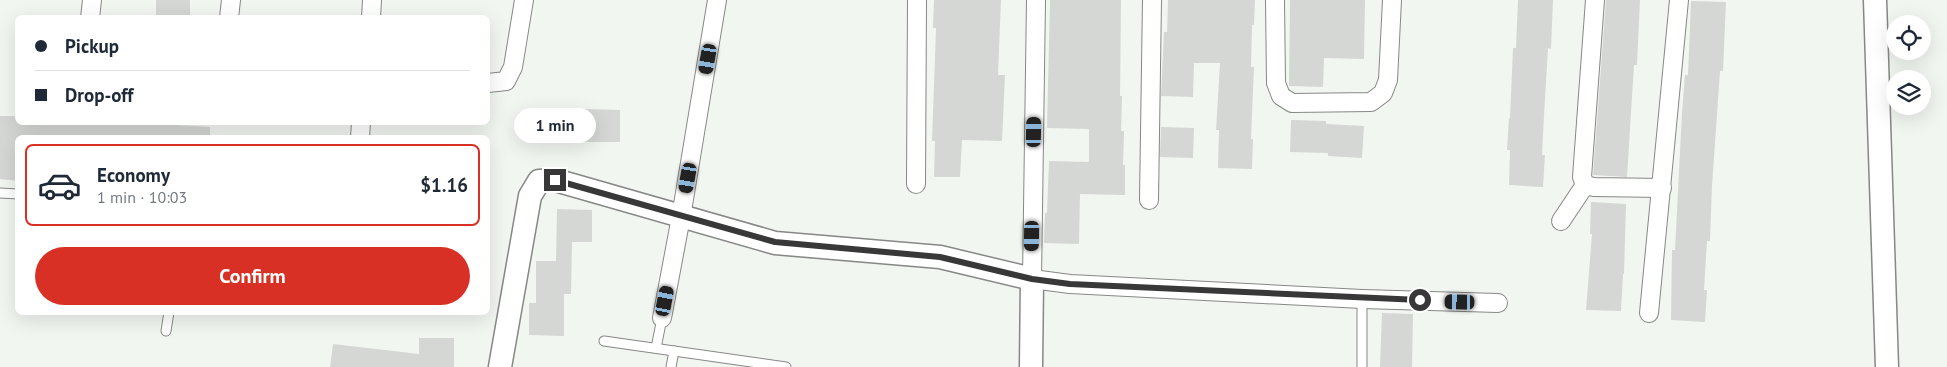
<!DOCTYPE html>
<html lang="en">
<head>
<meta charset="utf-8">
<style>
  body { margin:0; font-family:"PT Sans",sans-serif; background:#f6f6f7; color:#1f2937; height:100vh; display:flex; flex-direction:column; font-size:19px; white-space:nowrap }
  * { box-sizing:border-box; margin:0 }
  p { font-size:16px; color:#747a83 }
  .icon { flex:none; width:28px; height:28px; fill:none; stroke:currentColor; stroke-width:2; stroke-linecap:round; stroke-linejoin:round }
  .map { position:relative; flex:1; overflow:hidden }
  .panel { position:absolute; left:15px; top:135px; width:475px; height:180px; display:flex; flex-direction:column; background:#fff; border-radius:8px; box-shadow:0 5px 20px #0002 }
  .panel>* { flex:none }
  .banner { position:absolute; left:15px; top:15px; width:475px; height:110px; border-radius:8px; box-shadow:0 5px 20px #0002; display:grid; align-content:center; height:110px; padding:0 20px; background:#fff }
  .fabs { position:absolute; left:1886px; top:15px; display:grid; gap:10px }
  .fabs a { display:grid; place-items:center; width:45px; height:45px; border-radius:50%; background:#fff; box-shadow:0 5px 20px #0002; font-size:25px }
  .end { position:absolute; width:22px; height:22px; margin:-11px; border:6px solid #373837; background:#fff; box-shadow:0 0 0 2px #fff }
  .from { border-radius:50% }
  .bubble { position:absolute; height:35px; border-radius:18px; background:#fff; box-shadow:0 5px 20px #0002; font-size:16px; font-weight:800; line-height:35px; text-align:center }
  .car { position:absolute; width:15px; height:30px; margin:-15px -8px; border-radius:6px; box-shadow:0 0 4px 1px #0007; background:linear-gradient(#222 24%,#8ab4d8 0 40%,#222 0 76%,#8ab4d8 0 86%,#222 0) }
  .banner b { display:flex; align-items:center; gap:18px; height:48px; font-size:19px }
  .banner b+b { border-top:1px solid #e0e1e3 }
  .banner i { width:12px; height:12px; background:#1f2937 }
  ul { padding:9px 0 0; list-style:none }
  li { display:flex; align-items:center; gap:15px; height:82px; margin:0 10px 8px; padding:0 10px; border:2px solid transparent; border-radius:8px }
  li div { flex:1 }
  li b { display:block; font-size:19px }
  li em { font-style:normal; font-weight:800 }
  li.active { border-color:#d93025 }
  li>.icon { width:45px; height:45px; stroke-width:1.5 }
  .action { display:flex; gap:10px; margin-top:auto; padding:10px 20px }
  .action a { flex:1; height:58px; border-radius:30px; background:#d93025; color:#fff; font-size:20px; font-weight:800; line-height:58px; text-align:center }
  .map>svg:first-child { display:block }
</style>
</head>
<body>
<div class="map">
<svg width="1947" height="367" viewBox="0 0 1947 367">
  <rect width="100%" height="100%" fill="#f2f6f1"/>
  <g fill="#d4d7d3">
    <rect x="156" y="0" width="34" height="18"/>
    <path d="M934 0H1001L998 75H1005L1002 141 962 140 960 177H934L935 141H932L936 28H933Z"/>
    <path d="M1050 0H1121L1120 96H1122L1121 131H1124L1123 165H1125V195L1080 194 1079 244 1044 243 1045 213H1047L1049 161 1089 162V129L1047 128Z"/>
    <path d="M1168 0H1255L1254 25H1252L1251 67H1254L1251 139H1253L1252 169 1218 168 1219 130H1216L1220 63H1194L1193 97 1161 96 1164 32H1167Z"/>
    <path d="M1290 0H1365L1364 59 1324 58 1323 87 1289 86Z"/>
    <path d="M1518 0H1553L1551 49 1548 48 1544 116 1542 155H1545L1543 187 1509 185 1510 150H1507L1509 118H1510L1513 48H1516Z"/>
    <path d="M1606 0H1640L1637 65H1634L1627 177 1593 175Z"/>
    <path d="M1691 1 1726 2 1723 71H1720L1712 186 1710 241H1707L1704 290H1707L1705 322 1671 320 1672 250H1675L1682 113 1685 75H1688Z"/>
    <path d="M585 109 620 110V142H585Z"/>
    <path d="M0 116H18V122H124L210 127V138H18V181L0 179Z"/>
    <path d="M1291 120 1326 121V124L1364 126 1362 158 1328 156V153L1290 152Z"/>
    <path d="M1161 127 1194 128 1193 158 1160 157Z"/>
    <path d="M1591 202 1626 204 1624 274H1623L1621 311 1586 310 1592 234H1590Z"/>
    <path d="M557 209 592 210V242H572L571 294H564V336L529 335V303H536V261H556Z"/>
    <path d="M1382 313 1413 314 1412 367H1380Z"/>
    <path d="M419 338H454V367H330L333 344 419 354Z"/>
  </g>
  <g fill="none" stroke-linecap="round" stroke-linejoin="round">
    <g stroke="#858884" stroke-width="11">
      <g id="service">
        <path d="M0 193 18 194"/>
        <path d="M1362 299V367"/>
        <path d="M166 331 169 312"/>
        <path d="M604 341 786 367"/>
        <path d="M656 348 662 318"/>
        <path d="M671 367 674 351"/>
      </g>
    </g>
    <g stroke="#858884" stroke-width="20">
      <g id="minor">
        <path d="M1036 0 1032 279 1070 284 1362 299 1498 303"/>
        <path d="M1275 0 1276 83 1281 96 1292 103 1371 102 1383 93 1388 80 1392 0"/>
        <path d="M1595 0 1582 177 1585 185 1594 187 1662 188"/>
        <path d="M90 18 92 0"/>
        <path d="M229 18 231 0"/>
        <path d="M371 18 372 0"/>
        <path d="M488 83 506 81 513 67 524 0"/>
        <path d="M360 138 361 122"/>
        <path d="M916 184 917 0"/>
        <path d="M1149 200 1152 0"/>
        <path d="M1561 221 1585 185"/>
        <path d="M1649 313 1679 0"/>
        <path d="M662 318 681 217 717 0"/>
      </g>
    </g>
    <g stroke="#858884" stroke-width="25">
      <g id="tertiary">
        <path d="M1875 0 1887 367"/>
        <path d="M500 367 530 196 539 181 555 180 775 243 940 257 1032 279 1031 367"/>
      </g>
    </g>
    <use href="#service" stroke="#fff" stroke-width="9"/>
    <use href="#minor" stroke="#fff" stroke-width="18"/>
    <use href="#tertiary" stroke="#fff" stroke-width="22"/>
  </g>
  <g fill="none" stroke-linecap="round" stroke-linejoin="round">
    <path stroke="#373837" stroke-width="6" d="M555 180 775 242 940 257 1032 279 1070 284 1420 300"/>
  </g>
</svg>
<div class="fabs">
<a><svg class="icon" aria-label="locate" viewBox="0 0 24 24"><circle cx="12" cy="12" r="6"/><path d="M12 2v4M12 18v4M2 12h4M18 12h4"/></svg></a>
<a><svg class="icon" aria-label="layers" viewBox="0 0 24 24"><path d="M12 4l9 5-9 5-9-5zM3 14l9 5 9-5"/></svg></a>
</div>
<i class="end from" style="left:1420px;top:300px"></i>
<i class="end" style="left:555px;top:180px"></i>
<div class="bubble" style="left:514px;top:108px;width:82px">1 min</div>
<i class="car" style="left:708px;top:59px;rotate:190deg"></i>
<i class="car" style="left:1034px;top:132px;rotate:1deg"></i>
<i class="car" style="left:688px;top:178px;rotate:190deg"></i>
<i class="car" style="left:1032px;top:236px;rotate:181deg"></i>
<i class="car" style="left:665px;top:301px;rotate:11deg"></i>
<i class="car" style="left:1460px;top:302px;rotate:271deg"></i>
<div class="banner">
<b><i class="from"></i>Pickup</b>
<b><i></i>Drop-off</b>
</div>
<section class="panel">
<ul>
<li class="active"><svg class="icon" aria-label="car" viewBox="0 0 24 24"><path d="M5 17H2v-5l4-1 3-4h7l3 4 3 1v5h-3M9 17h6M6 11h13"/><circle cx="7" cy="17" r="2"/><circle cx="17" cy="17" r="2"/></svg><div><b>Economy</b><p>1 min · 10:03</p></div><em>$1.16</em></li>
</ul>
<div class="action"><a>Confirm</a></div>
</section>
</div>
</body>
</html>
